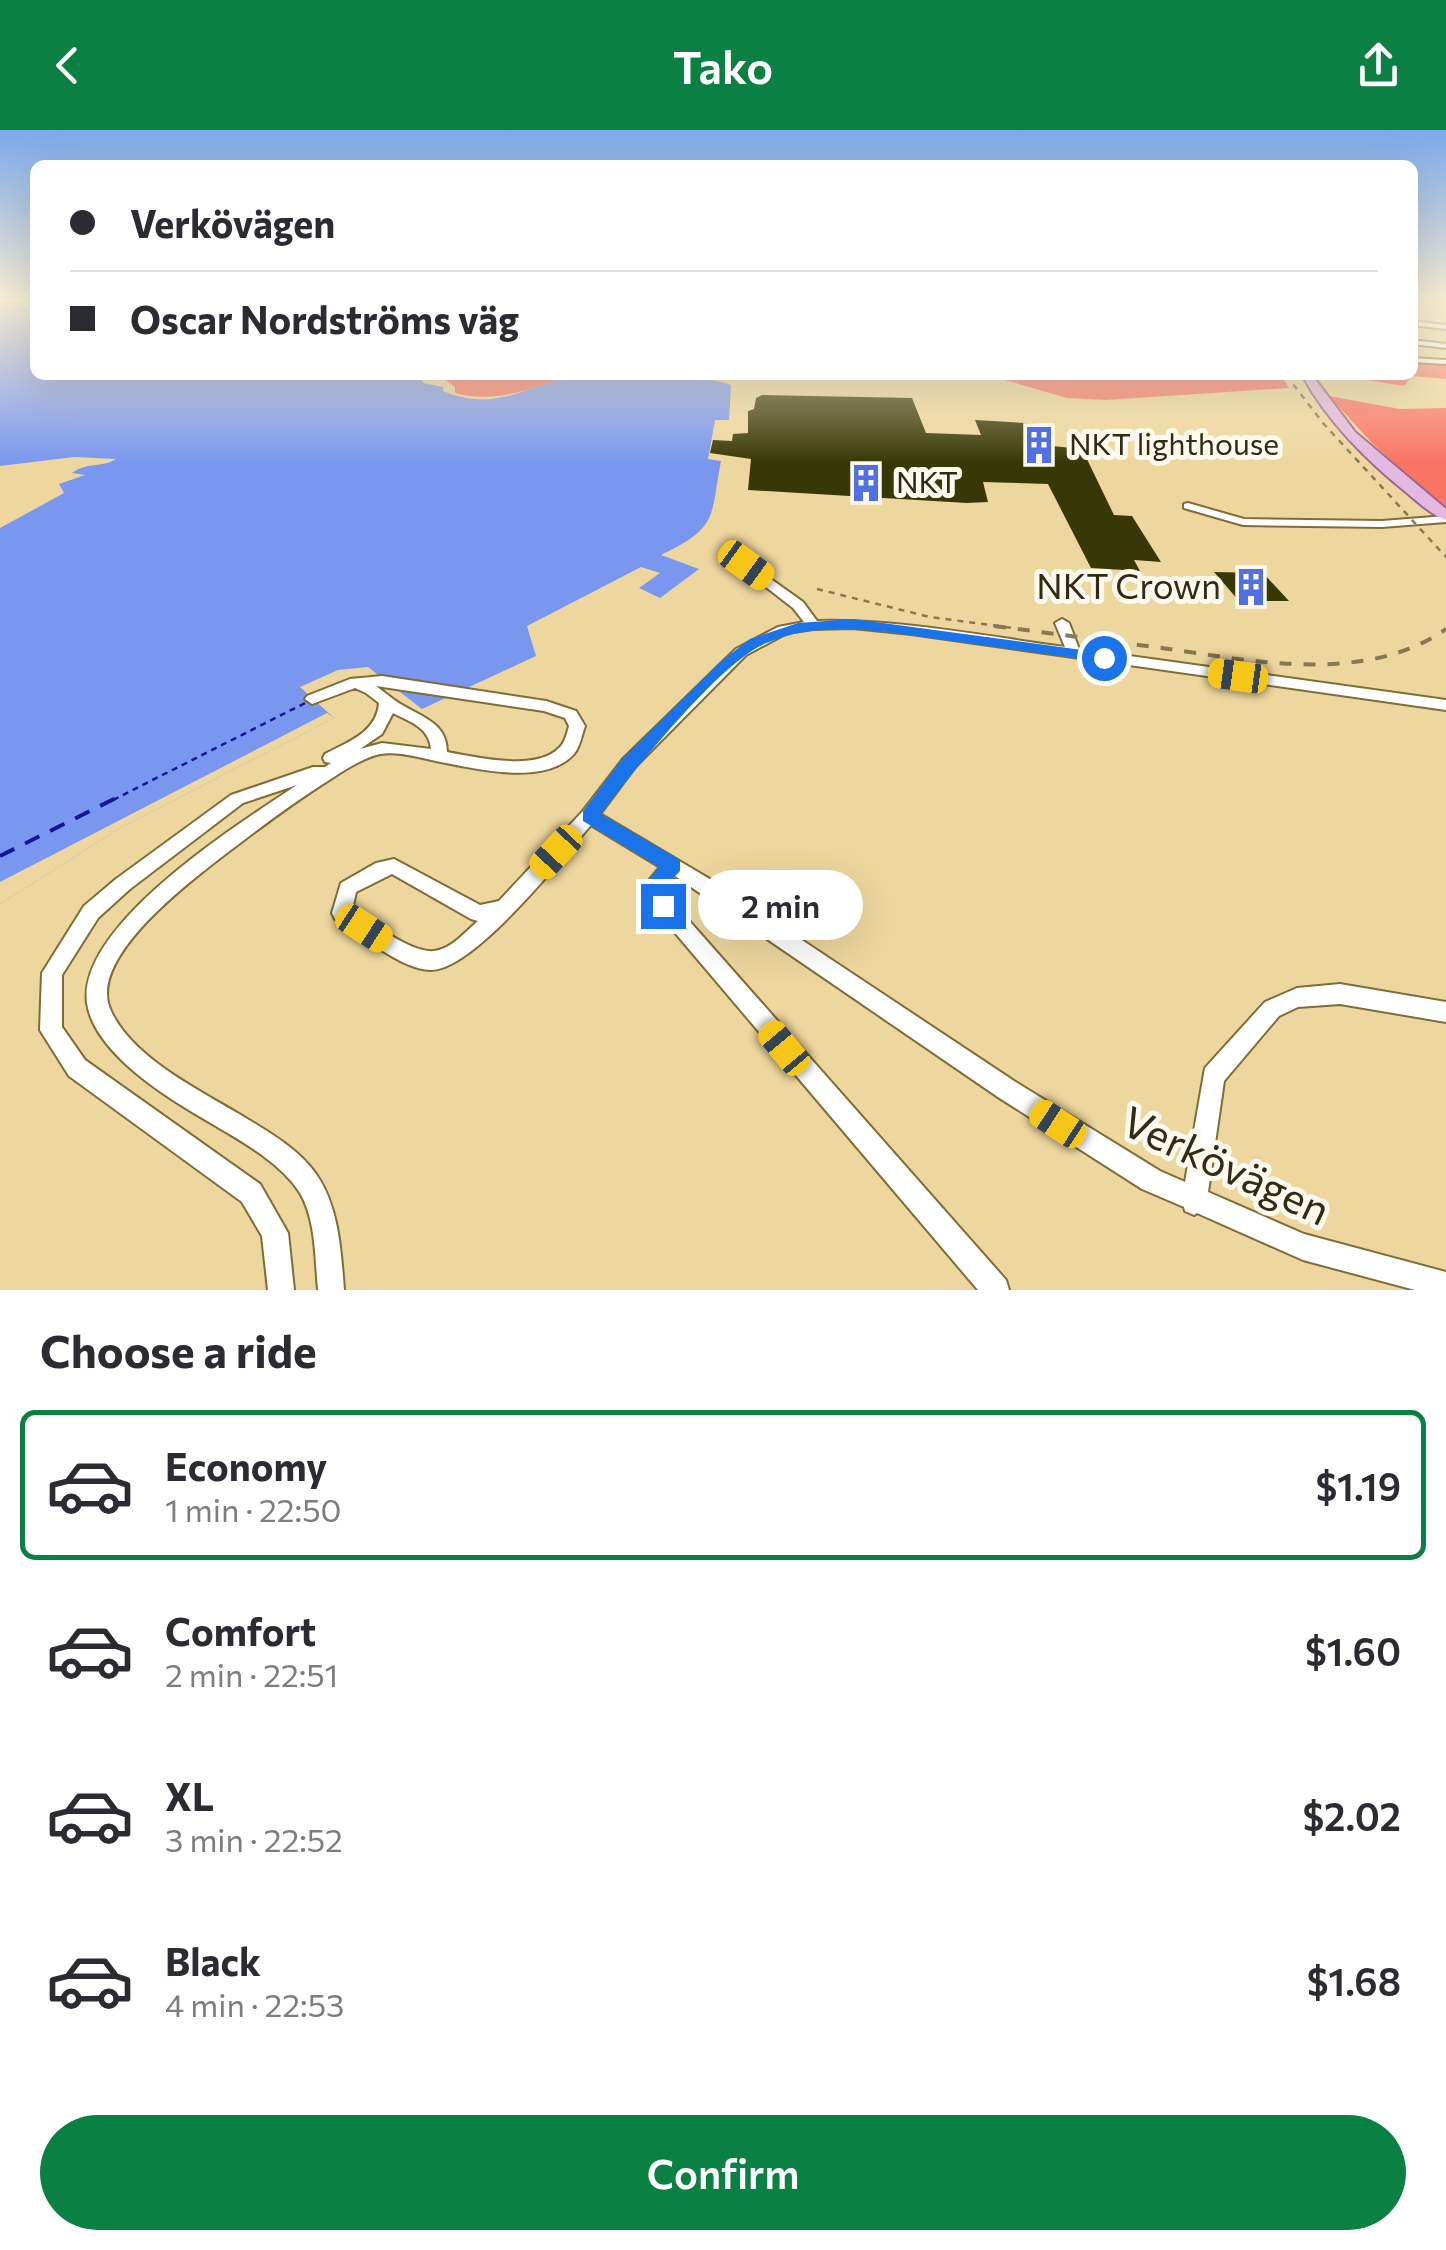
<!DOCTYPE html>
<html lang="en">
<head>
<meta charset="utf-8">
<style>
  body { margin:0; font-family:Commissioner,sans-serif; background:#f7f7f7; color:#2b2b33; height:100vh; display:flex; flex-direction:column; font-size:38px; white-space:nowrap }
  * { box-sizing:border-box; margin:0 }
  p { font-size:32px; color:#7c7c81 }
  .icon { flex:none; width:55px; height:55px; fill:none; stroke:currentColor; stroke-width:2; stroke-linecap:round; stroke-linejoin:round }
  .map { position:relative; height:1160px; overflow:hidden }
  .sheet { display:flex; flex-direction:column; background:#fff; flex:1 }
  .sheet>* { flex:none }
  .guide { position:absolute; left:30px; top:30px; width:1388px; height:220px; border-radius:15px; box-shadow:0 10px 40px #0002; display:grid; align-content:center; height:220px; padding:0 40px; background:#fff }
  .end { position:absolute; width:45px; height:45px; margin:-22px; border:12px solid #1a73e8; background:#fff; box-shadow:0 0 0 5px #fff }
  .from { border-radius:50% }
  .bubble { position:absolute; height:70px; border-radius:35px; background:#fff; box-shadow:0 10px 40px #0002; font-size:32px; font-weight:600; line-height:70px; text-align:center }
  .car { position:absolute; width:30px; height:60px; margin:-30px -15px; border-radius:12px; box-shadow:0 0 8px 2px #0007; background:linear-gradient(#f5c518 24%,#345 0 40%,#f5c518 0 76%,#345 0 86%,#f5c518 0) }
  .guide b { display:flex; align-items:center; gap:35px; height:95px; font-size:38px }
  .guide b+b { border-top:2px solid #e1e1e2 }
  .guide i { width:25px; height:25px; background:#2b2b33 }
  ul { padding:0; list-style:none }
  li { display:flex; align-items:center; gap:30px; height:150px; margin:0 20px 15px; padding:0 20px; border:5px solid transparent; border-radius:15px }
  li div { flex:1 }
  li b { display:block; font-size:38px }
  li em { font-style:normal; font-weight:600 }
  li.on { border-color:#0b8043 }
  li>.icon { width:90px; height:90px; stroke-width:1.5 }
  h2 { padding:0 40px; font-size:45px; line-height:120px }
  .cta { display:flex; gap:20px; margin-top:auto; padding:20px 40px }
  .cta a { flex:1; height:115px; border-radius:60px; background:#0b8043; color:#fff; font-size:40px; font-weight:600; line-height:115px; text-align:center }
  header { display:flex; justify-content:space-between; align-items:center; height:130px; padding:0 40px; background:#0b8043; color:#fff; font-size:45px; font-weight:600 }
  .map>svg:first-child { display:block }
</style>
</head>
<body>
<header><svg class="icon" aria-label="back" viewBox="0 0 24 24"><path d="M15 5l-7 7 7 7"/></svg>Tako<svg class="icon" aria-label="share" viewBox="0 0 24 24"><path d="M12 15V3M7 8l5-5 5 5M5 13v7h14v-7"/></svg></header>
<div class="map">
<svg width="1446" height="1160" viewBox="0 0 1446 1160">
  <rect width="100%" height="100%" fill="#eed79e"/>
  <g fill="#fa7464">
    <path d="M1413 232 1446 234V249L1412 246 1404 256 1336 245H1412Z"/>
    <path d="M429 245H573C535 258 495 274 455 263V257L444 249Z"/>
    <path d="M988 245H1281L1289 258 1106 270 1067 268Z"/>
    <path d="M1329 266 1400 279 1446 278V379L1372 313Z"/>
  </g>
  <path fill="#7a97ef" d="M0 171H35V245H422L423 253 443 257V261C492 282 523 259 570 246 599 239 702 244 731 255L729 290H715L708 329 721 331C710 390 718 397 661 425L699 439 660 468 639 458 660 443 641 437 527 496 536 526 422 579 368 537 338 540 300 557 334 588 120 698 0 774V398L64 363 59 354 85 345 72 343C86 332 102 338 116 329L74 327 0 336Z"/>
  <path fill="#eed79e" d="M327 583 334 588 120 698 0 774V752Z"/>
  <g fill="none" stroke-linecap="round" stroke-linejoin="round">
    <path stroke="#161598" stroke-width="2.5" stroke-dasharray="6 5" stroke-linecap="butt" d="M113 670 311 570"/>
    <path stroke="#161598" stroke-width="4" stroke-dasharray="16 12" stroke-linecap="butt" d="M0 726 118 667"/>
  </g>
  <g fill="#383806">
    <path d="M762 265 912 268 926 303 981 305 975 290 1041 294 1052 316 1082 319 1114 385 1132 386 1161 432 1134 430 1140 441 1091 438 1048 354 983 352 988 372 967 373 748 360 751 329 710 323 713 310 732 311 733 304 748 303V281L754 279 756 268Z"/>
    <path d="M1214 442 1263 443 1289 471H1239Z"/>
  </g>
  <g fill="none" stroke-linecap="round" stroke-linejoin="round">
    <g stroke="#806c35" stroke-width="4">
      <g id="minor">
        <path d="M1412 191 1446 195V199L1412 195Z"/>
        <path d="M1412 210 1446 214V218L1412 214Z"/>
        <path d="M1412 228 1446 230V234L1412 232Z"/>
        <path d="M1188 373 1244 389 1382 391 1446 386V392L1382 397 1243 395 1184 378V374Z"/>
        <path d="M730 420 803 472 817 491C900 489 983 506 1065 517L1055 493 1062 489 1069 493 1079 519 1446 570V580L911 504 853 498 813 499 787 503 746 525 635 637 600 684 713 751 1014 951 1160 1041 1185 1052 1205 938 1265 872 1297 858 1340 854 1446 872V892L1340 874 1298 877 1279 886 1224 951 1208 1062 1304 1104 1446 1142V1160H1415L1303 1130 1197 1083 1194 1085 1185 1081 1184 1077 1142 1059 998 967 675 746 662 760 1006 1150 1009 1160H978L643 765 641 760 660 737 591 695C561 729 474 840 431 840 402 840 360 804 335 789L332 783 341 753 376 733 394 729 480 775 499 771 583 681 623 629 736 519 778 497 804 492 793 478 726 426V422ZM392 744 471 789 478 791C466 801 454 816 439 820 416 828 372 792 352 780L356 762Z"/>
        <path d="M382 546 546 571 576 581 585 596C582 604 580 617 574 624 544 657 473 638 436 631 417 627 395 620 376 625 357 631 340 643 323 654 287 677 253 703 219 729 186 755 86 830 111 881 132 927 197 959 239 984 265 1000 298 1018 316 1044 339 1077 341 1121 344 1160H318C315 1129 316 1090 300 1063 277 1026 220 1000 184 977 150 956 93 916 87 873 77 795 240 693 297 655L243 673 130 759 98 788 62 845V897L85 930 260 1054 288 1103 294 1160H268L262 1106 242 1072 69 946 40 900 42 843 84 776 116 749 231 665 313 637H325L331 633 325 632 323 628 325 624C348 612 377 602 379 573L366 563 355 558 312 574 305 569 307 566 350 549ZM376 556 544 581 565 588 569 596C567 603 565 613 559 618 536 642 476 627 447 622 447 594 424 588 404 576 394 571 386 563 376 556ZM393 583C410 592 429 597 431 619L382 613 360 619 382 604Z"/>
      </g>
    </g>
    <g stroke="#9a678c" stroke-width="4">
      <path id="major" d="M1302 245H1312L1355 302 1446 379V390C1432 385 1419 373 1407 363 1365 329 1328 292 1302 245Z"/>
    </g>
    <use href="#minor" fill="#fff" fill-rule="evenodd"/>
    <use href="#major" fill="#e3b8e1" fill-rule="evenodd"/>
    <g stroke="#887852" stroke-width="2.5" stroke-dasharray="6 6" stroke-linecap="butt">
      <path d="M1286 245 1323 293 1446 427"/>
      <path d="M817 459 930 487 1013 498"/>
    </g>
    <path stroke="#887852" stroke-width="4" stroke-dasharray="12 12" stroke-linecap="butt" d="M994 496C1050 503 1106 511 1162 518 1253 531 1366 555 1446 499"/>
  </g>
  <linearGradient id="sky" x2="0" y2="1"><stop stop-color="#7ca8eb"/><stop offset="0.51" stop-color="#f7edd3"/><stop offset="1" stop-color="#f7edd3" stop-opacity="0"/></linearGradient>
  <rect width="1446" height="333" fill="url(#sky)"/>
  <path fill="#1a73e8" d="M853 489 1104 523 1111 528 1104 532C1053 525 1003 518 952 511 889 503 825 487 764 514 719 534 632 642 601 684L680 730V741L662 760 673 776 663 784 655 782 640 760 659 737 583 691V681L623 628 719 533 750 509 798 493Z"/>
  <defs>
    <g id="building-bare" transform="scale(3)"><path d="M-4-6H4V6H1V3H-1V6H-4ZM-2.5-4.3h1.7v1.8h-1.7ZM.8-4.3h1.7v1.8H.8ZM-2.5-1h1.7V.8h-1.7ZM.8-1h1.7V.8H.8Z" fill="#5070e4" stroke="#fefaef" stroke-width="2.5" paint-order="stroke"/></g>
  </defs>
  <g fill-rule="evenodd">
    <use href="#building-bare" x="1039" y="315"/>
    <use href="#building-bare" x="866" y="353"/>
    <use href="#building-bare" x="1251" y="457"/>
  </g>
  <g text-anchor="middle" stroke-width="10" stroke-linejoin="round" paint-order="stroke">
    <g font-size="30" fill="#332a13" stroke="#fefaef" text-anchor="start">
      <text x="1069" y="325">NKT lighthouse</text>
      <text x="896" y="363">NKT</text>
    </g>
    <g font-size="35" fill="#332a13" stroke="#fefaef" text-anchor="end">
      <text x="1221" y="469">NKT Crown</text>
    </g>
    <g font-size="42" fill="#332a13" stroke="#fefaef">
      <text transform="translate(1226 1036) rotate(25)" y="15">Verkövägen</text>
    </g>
  </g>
</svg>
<i class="end from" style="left:1104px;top:528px"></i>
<i class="end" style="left:663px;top:776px"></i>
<div class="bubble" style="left:698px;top:740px;width:165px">2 min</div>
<i class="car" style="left:746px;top:435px;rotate:126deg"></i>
<i class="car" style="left:1238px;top:546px;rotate:278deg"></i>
<i class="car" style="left:556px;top:722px;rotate:223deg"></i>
<i class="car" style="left:364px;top:798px;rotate:123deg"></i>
<i class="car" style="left:784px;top:918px;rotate:320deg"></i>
<i class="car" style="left:1058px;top:994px;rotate:303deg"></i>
<div class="guide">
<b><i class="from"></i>Verkövägen</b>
<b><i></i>Oscar Nordströms väg</b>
</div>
</div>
<section class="sheet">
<h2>Choose a ride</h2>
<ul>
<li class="on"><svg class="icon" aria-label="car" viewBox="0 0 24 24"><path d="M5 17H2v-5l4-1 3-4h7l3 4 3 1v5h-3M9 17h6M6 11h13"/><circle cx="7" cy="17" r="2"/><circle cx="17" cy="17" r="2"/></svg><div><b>Economy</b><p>1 min · 22:50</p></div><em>$1.19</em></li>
<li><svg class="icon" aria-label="car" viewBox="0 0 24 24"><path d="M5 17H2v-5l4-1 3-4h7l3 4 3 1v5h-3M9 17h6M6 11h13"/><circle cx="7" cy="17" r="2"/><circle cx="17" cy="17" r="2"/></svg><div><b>Comfort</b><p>2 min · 22:51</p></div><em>$1.60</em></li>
<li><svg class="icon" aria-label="car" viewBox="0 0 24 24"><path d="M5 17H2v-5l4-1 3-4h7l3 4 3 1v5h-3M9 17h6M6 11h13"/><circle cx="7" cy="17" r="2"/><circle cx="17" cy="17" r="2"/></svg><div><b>XL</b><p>3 min · 22:52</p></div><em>$2.02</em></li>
<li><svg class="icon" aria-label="car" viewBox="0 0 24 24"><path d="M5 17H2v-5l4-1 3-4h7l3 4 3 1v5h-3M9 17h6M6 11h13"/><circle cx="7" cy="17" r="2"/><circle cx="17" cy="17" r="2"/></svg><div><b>Black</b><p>4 min · 22:53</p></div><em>$1.68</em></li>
</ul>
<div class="cta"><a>Confirm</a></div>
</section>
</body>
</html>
